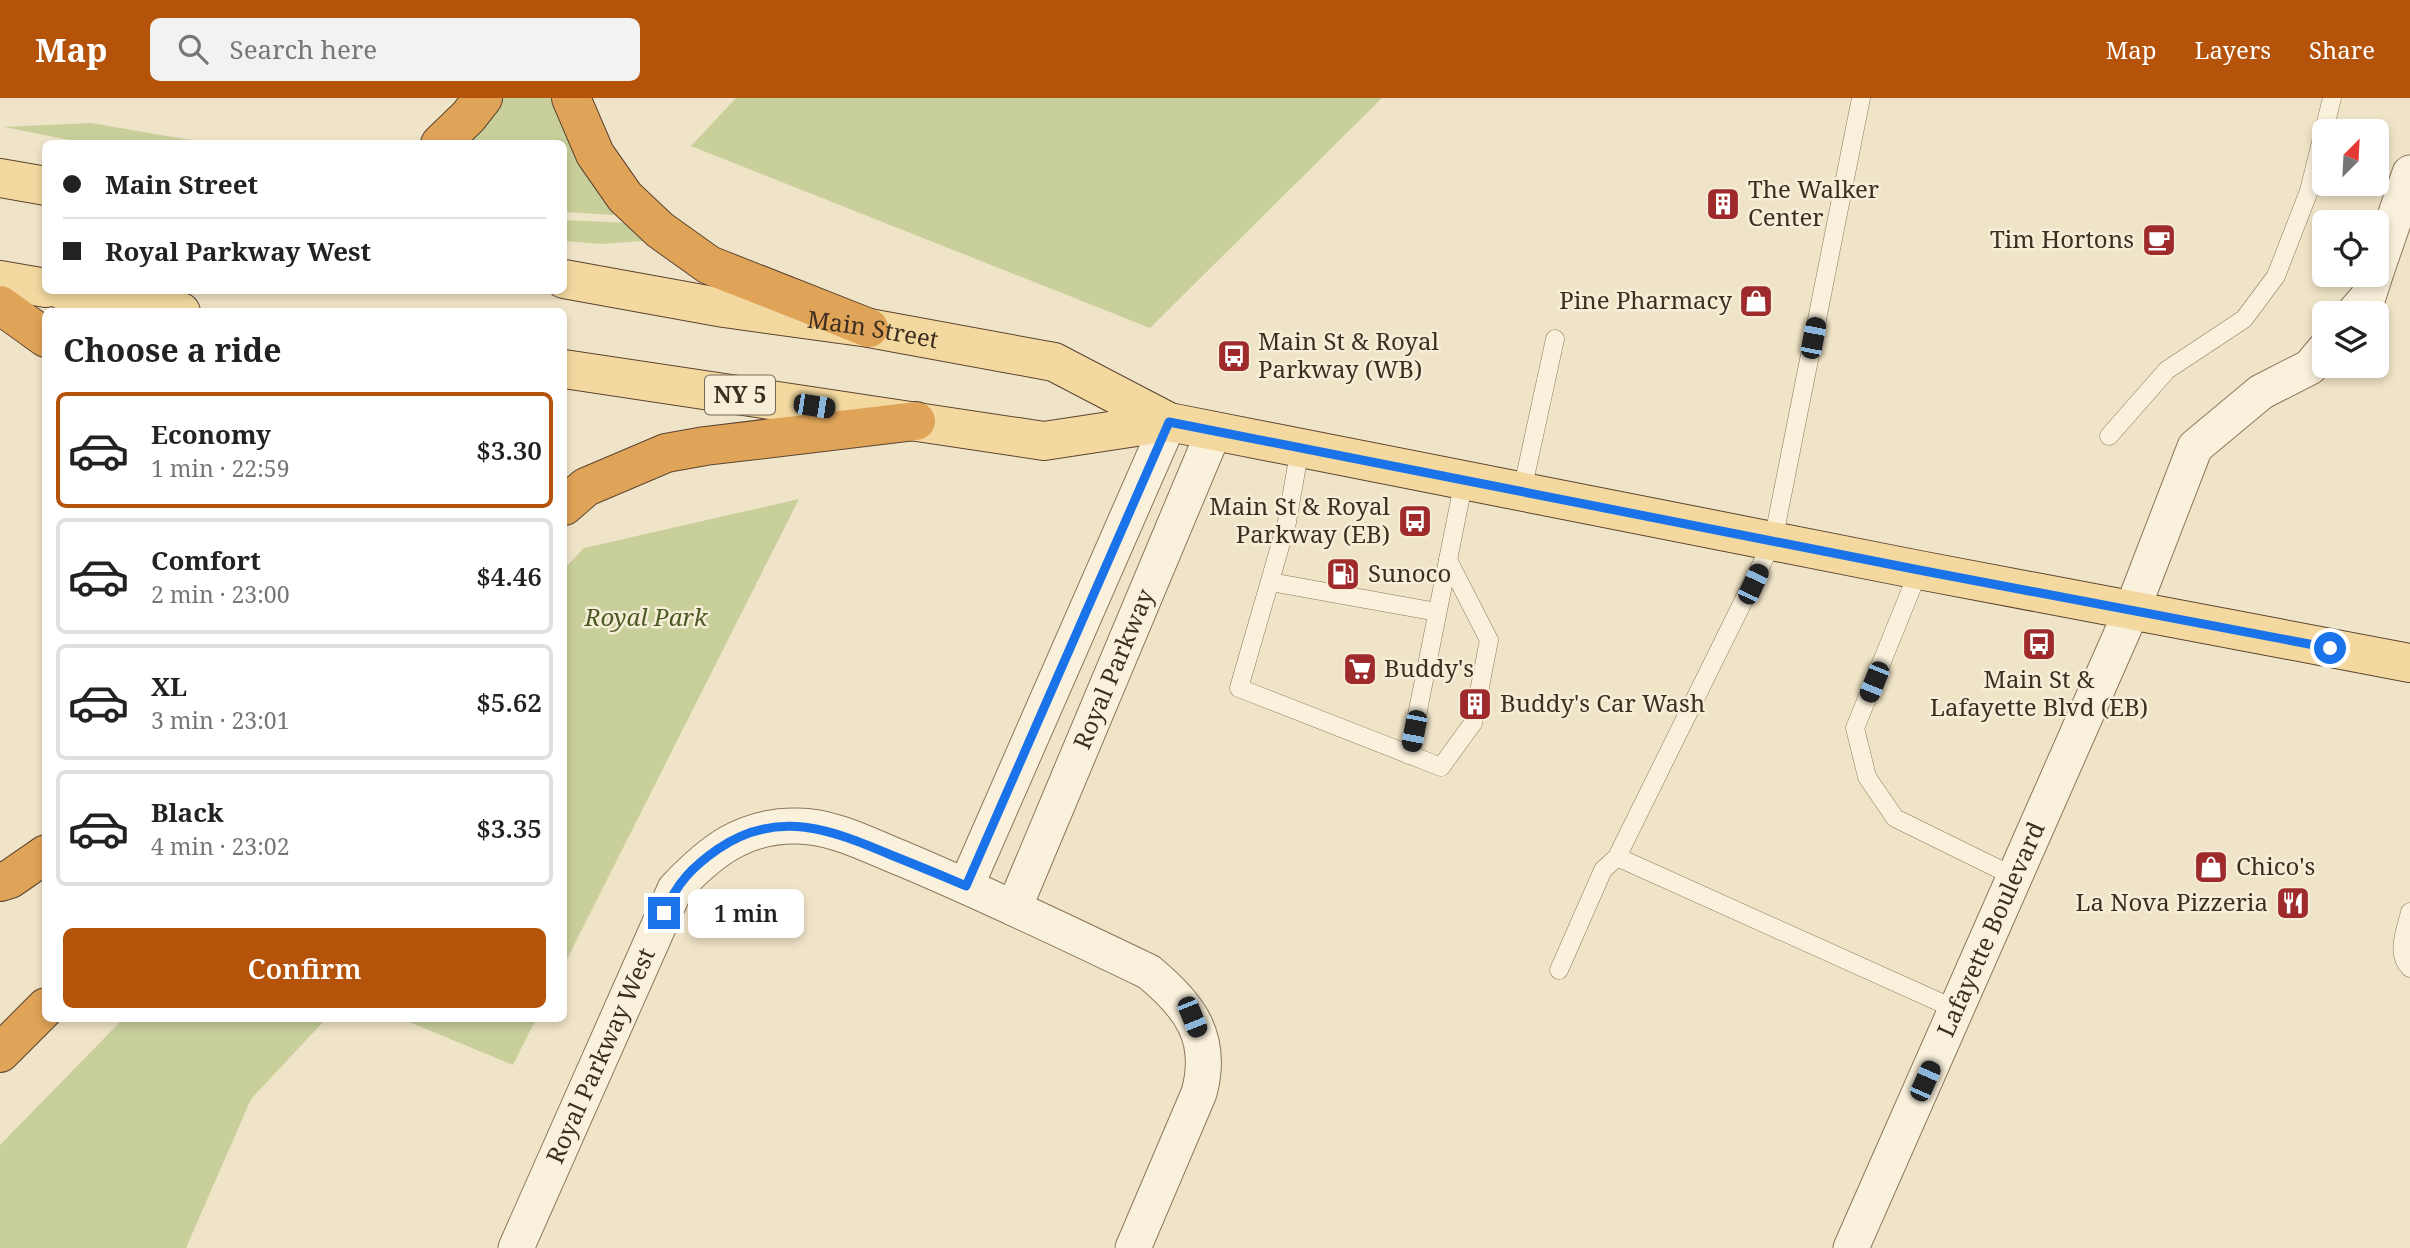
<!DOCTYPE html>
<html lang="en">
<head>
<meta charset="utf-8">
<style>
  body { margin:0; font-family:"Noto Serif",serif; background:#f2f2f2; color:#222; height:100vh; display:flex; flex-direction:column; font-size:26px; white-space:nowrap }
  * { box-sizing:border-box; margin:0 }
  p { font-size:23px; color:#767676 }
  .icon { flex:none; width:38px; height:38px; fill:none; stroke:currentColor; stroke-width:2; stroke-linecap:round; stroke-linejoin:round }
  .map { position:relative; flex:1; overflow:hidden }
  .side { position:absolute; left:42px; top:210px; width:525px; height:714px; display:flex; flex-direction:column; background:#fff; border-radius:10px; box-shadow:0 4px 10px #0003 }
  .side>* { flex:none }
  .top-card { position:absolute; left:42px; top:42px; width:525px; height:154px; border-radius:10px; box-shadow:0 4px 10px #0003; display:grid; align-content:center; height:154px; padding:0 21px; background:#fff }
  .needle { width:46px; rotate:24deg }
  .controls { position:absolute; left:2312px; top:21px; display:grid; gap:14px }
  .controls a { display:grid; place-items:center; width:77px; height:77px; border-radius:10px; background:#fff; box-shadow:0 4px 10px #0003; font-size:35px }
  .end { position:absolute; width:32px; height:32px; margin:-16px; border:9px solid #1a73e8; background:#fff; box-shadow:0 0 0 4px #fff }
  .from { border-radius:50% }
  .bubble { position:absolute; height:49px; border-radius:10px; background:#fff; box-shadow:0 4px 10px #0003; font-size:23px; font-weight:600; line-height:49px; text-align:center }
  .car { position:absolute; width:21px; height:42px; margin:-21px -10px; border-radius:9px; box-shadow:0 0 5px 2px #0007; background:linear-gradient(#222 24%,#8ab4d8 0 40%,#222 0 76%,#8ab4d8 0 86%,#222 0) }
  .top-card b { display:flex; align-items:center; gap:24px; height:66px; font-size:26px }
  .top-card b+b { border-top:2px solid #e0e0e0 }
  .top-card i { width:18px; height:18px; background:#222 }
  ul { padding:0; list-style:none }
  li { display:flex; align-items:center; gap:21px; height:116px; margin:0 14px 10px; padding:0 7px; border:4px solid #e0e0e0; border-radius:10px }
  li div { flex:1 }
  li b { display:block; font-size:26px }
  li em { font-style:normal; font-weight:600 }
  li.active { border-color:#b45309 }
  li>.icon { width:63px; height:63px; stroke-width:1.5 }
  h2 { padding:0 21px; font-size:32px; line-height:84px }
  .button { display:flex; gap:14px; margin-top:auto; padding:14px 21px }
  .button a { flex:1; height:80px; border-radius:10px; background:#b45309; color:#fff; font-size:28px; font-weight:600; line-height:80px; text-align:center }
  header { display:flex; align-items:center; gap:42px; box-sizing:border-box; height:98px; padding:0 35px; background:#b45309; color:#fff }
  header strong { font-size:33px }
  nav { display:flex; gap:38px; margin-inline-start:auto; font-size:24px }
  .search { width:490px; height:63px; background:#f2f2f2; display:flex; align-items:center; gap:18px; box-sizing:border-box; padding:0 24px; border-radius:10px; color:#767676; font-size:26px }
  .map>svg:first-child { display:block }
</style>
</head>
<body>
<header>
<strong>Map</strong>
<div class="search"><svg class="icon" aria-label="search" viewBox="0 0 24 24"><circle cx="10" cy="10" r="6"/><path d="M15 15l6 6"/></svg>Search here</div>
<nav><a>Map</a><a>Layers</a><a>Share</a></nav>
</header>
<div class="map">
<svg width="2410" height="1150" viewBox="0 0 2410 1150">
  <rect width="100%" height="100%" fill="#f0e4c8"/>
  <g fill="#c9cf9b">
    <path d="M492 0H553L618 112 613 117 564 114V46H451Z"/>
    <path d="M736 0H1382L1150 230 691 48Z"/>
    <path d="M91 25 208 45H85L4 29Z"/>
    <path d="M564 122 630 125 643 136V143L601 146 564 143Z"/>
    <path d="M799 401 564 867V471L584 450Z"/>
    <path d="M123 921H326L251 1001 186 1150H0V1047Z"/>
    <path d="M402 921H536L513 967Z"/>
  </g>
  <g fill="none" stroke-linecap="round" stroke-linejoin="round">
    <g stroke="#8d765c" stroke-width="19">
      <g id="lane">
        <path d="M1861 0 1773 443 1617 759 1957 912"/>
        <path d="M2109 338 2167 272 2244 221 2276 178 2309 93 2332 0"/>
        <path d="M1300 350 1287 424 1239 590 1441 669 1473 625 1489 542 1448 462"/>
        <path d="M1522 393 1555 241"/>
        <path d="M1919 472 1855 630 1867 679 1895 720 2015 779"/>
        <path d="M1271 484 1437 514"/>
        <path d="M1409 657 1464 382"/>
        <path d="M2410 814C2406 832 2395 855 2410 870"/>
        <path d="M1559 872 1603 772 1617 759"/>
      </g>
    </g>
    <g stroke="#8d765c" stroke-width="37">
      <g id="street">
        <path d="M2376 174 2410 75"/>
        <path d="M2354 215 2368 199 2375 177"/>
        <path d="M966 788 1169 324"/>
        <path id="s1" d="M1014 810 1214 333"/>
        <path id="s2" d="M516 1150 675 791C710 754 743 727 797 728 834 728 870 748 903 761 986 796 1068 835 1149 874 1190 908 1214 940 1199 995L1133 1150"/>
        <path id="s3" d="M1851 1150 2132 512 2195 349 2261 294 2310 269 2324 252"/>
      </g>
    </g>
    <g stroke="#5b4430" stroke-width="40">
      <g id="primary">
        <path d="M0 80 46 88"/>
        <path id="s4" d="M564 181 724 210 869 230 1054 264 1169 324 1919 472 2410 565"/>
        <path d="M0 182 46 190"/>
        <path d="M62 192 181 214"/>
        <path d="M564 271 1044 343 1169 324"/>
      </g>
    </g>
    <g stroke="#5b4430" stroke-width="40">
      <g id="highway">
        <path d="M571 0 595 56 625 99 660 132 709 167 869 230"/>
        <path d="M440 46 468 19 483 0"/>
        <path d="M0 207 46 240"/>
        <path d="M564 408 586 389 666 355 705 348 916 323"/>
        <path d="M0 784 10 781 46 756"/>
        <path d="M0 955 46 909"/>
      </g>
    </g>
    <use href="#lane" stroke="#faf1dc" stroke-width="18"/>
    <use href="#street" stroke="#faf1dc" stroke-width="35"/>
    <use href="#primary" stroke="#f3d9a0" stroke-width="38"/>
    <use href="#highway" stroke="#e0a458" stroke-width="38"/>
  </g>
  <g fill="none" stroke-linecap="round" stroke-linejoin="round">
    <path stroke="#1a73e8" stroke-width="9" d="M664 815C677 785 692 769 718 751 778 710 832 732 891 757 916 767 941 777 966 788L1169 324 1919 472 2330 550"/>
  </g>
  <defs>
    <g id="building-square" transform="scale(1.75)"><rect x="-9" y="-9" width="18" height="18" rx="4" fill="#9e2a2b" stroke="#f7eed8"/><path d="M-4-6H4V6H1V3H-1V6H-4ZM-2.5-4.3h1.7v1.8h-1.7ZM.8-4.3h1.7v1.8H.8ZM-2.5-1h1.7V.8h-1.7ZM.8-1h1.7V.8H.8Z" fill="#fff"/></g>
    <g id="cafe-square" transform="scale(1.75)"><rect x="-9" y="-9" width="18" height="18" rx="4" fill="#9e2a2b" stroke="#f7eed8"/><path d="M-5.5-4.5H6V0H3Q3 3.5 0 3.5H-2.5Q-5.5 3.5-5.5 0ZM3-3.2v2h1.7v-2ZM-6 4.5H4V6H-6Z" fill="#fff"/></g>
    <g id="shop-square" transform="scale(1.75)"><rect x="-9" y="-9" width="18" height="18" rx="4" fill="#9e2a2b" stroke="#f7eed8"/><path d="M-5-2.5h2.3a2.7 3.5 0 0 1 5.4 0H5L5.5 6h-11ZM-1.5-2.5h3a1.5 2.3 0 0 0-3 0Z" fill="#fff"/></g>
    <g id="bus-square" transform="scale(1.75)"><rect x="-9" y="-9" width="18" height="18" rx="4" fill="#9e2a2b" stroke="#f7eed8"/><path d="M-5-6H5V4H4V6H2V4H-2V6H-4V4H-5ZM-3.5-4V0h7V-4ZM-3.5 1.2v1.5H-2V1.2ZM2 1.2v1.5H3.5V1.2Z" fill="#fff"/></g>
    <g id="fuel-square" transform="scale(1.75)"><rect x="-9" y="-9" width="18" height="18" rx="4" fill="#9e2a2b" stroke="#f7eed8"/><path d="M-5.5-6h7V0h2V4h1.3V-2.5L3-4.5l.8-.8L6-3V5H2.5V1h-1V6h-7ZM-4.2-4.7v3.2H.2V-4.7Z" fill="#fff"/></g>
    <g id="supermarket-square" transform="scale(1.75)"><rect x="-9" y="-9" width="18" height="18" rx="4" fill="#9e2a2b" stroke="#f7eed8"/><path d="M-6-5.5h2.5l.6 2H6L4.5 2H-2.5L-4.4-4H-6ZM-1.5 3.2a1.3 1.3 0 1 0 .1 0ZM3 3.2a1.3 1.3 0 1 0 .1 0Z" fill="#fff"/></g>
    <g id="restaurant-square" transform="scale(1.75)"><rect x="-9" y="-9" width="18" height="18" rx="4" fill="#9e2a2b" stroke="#f7eed8"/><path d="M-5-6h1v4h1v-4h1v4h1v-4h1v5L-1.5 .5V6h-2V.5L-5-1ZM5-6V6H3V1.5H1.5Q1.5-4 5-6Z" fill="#fff"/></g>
  </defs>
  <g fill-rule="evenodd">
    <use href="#building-square" x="1723" y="106"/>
    <use href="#cafe-square" x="2159" y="142"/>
    <use href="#shop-square" x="1756" y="203"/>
    <use href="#bus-square" x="1234" y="258"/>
    <use href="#bus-square" x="1415" y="423"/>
    <use href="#fuel-square" x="1343" y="476"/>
    <use href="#bus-square" x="2039" y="546"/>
    <use href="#supermarket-square" x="1360" y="571"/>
    <use href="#building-square" x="1475" y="606"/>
    <use href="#shop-square" x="2211" y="769"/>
    <use href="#restaurant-square" x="2293" y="805"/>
  </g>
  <g text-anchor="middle" stroke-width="5" stroke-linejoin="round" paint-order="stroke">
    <rect fill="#f7eed8" stroke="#756857" stroke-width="2" x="705" y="277.5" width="70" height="39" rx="5"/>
    <g font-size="23" font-weight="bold" fill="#3d2e20">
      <text x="740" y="305">NY 5</text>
    </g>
    <g font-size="24" fill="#3d2e20" stroke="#f7eed8" text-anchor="start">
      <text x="1748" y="100">The Walker<tspan x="1748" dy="28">Center</tspan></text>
      <text x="2134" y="150" text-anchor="end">Tim Hortons</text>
      <text x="1732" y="211" text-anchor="end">Pine Pharmacy</text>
      <text x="1258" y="252">Main St &amp; Royal<tspan x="1258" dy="28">Parkway (WB)</tspan></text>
      <text x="1390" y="417" text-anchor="end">Main St &amp; Royal<tspan x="1390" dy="28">Parkway (EB)</tspan></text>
      <text x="1368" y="484">Sunoco</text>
      <text x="1384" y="579">Buddy's</text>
      <text x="2039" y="590" text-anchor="middle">Main St &amp;<tspan x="2039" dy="28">Lafayette Blvd (EB)</tspan></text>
      <text x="1500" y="614">Buddy's Car Wash</text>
      <text x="2236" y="777">Chico's</text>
      <text x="2268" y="813" text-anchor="end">La Nova Pizzeria</text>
    </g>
    <g font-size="24" fill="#3d2e20" stroke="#f7eed8">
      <text dy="8" stroke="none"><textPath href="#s4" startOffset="313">Main Street</textPath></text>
      <text dy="8" stroke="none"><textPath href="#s1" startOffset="259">Royal Parkway</textPath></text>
      <text dy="8" stroke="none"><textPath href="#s3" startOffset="348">Lafayette Boulevard</textPath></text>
      <text dy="8" stroke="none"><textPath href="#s2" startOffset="210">Royal Parkway West</textPath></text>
    </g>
    <g font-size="24" font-style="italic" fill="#4d5a26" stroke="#f7eed8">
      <text x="646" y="528">Royal Park</text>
    </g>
  </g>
</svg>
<div class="controls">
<a><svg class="needle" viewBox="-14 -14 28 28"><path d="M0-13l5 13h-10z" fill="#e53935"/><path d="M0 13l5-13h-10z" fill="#767676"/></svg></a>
<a><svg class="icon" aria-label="locate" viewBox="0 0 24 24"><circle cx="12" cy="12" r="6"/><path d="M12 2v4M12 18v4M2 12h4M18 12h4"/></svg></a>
<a><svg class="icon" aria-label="layers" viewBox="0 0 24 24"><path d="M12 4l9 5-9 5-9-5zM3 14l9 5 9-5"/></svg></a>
</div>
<i class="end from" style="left:2330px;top:550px"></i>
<i class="end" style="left:664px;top:815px"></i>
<div class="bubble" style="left:688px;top:791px;width:116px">1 min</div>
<i class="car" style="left:1813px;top:240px;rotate:11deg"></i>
<i class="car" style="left:814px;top:308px;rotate:99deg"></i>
<i class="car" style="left:1753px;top:486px;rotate:25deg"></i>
<i class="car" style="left:1874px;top:584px;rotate:202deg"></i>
<i class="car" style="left:1414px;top:633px;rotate:191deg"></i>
<i class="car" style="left:1192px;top:919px;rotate:158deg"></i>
<i class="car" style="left:1925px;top:983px;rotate:24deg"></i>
<div class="top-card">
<b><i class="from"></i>Main Street</b>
<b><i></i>Royal Parkway West</b>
</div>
<section class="side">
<h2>Choose a ride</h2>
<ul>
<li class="active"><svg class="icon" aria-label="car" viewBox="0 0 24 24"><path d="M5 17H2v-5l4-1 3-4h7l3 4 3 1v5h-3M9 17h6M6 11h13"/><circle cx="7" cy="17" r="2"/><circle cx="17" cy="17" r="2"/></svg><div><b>Economy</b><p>1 min · 22:59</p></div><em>$3.30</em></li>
<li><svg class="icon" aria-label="car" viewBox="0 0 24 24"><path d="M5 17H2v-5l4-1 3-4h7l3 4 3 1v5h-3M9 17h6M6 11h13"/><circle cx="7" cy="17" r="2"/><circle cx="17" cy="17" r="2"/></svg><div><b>Comfort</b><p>2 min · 23:00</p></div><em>$4.46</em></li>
<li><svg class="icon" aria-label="car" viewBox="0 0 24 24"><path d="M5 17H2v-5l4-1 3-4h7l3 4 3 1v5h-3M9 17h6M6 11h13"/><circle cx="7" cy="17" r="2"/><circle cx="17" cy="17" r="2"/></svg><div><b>XL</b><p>3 min · 23:01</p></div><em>$5.62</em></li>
<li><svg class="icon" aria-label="car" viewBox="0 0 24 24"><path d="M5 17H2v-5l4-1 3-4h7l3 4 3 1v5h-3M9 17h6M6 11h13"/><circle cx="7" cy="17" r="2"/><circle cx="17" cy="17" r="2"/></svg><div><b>Black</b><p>4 min · 23:02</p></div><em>$3.35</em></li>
</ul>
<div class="button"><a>Confirm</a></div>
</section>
</div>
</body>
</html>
